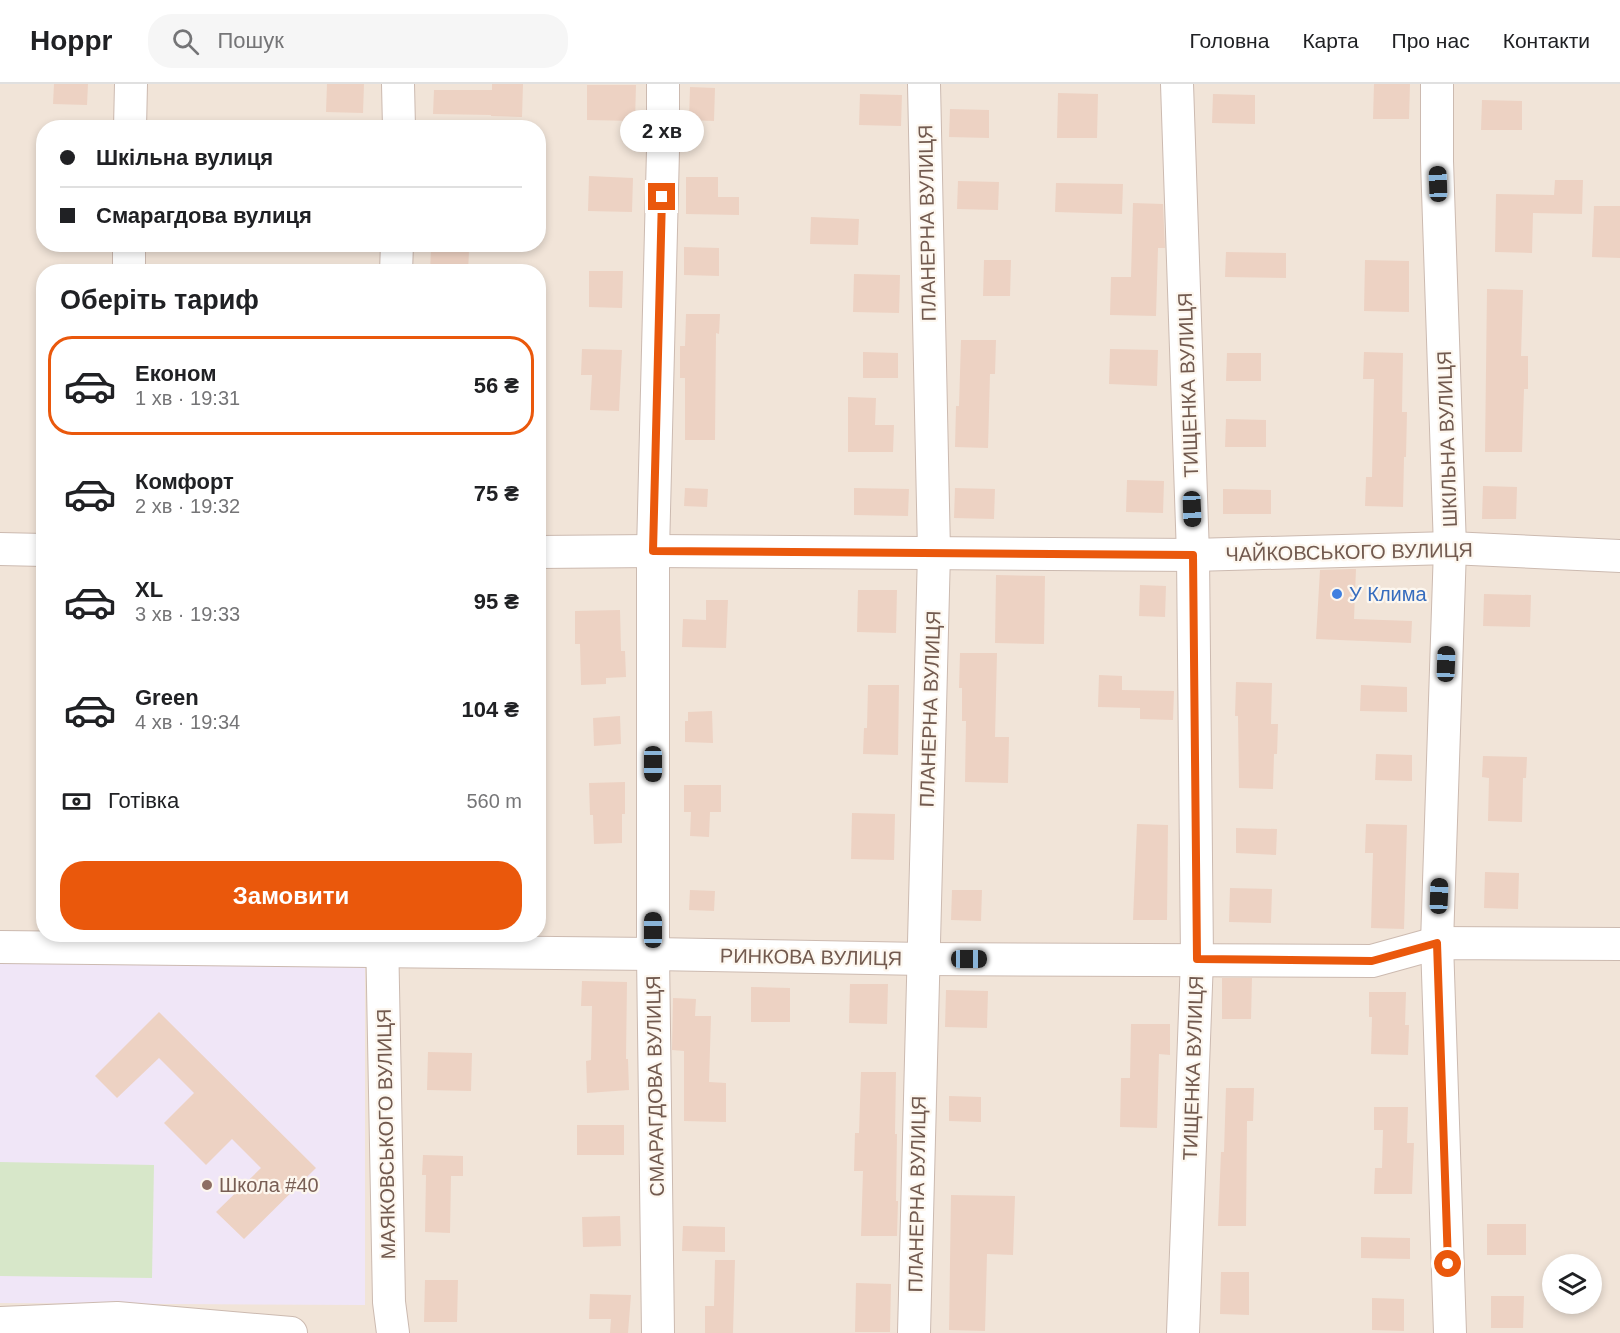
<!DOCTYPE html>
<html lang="uk">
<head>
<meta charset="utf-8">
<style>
  body { margin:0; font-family:Arial,sans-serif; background:#f6f6f6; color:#202124; height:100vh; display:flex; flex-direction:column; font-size:22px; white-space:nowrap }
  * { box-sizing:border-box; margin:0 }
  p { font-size:20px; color:#757577 }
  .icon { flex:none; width:33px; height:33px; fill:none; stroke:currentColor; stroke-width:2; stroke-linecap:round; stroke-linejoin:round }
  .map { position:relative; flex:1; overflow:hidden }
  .details { position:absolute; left:36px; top:180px; width:510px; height:678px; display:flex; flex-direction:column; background:#fff; border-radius:24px; box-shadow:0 3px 9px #0003 }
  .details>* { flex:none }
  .top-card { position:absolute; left:36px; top:36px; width:510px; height:132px; border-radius:24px; box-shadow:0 3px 9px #0003; display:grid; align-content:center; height:132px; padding:0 24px; background:#fff }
  .buttons { position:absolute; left:1542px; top:1170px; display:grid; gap:12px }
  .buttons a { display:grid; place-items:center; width:60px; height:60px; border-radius:50%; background:#fff; box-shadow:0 3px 9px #0003; font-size:30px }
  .end { position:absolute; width:27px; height:27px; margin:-14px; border:8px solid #ea580c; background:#fff; box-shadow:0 0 0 3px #fff }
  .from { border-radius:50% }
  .bubble { position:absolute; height:42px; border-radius:21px; background:#fff; box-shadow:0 3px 9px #0003; font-size:20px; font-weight:700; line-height:42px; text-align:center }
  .car { position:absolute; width:18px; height:36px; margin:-18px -9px; border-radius:8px; box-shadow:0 0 4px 2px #0007; background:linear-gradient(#222 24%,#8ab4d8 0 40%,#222 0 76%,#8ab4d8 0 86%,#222 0) }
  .top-card b { display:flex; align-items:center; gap:21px; height:57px; font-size:22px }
  .top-card b+b { border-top:2px solid #e0e0e0 }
  .top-card i { width:15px; height:15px; background:#202124 }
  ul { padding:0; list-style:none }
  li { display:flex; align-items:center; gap:18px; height:99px; margin:0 12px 9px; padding:0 12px; border:3px solid transparent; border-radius:24px }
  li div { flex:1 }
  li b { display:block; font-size:22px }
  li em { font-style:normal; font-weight:700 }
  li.selected { border-color:#ea580c }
  li>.icon { width:54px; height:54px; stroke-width:1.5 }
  h2 { padding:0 24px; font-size:27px; line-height:72px }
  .pay { display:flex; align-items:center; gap:15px; height:66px; padding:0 24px; font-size:22px }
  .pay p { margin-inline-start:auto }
  .action { display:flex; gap:12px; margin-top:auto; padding:12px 24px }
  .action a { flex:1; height:69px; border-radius:24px; background:#ea580c; color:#fff; font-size:24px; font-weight:700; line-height:69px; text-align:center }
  header { display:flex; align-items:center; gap:36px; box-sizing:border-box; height:84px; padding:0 30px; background:#fff; border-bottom:2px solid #e0e0e0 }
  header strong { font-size:28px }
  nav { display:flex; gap:33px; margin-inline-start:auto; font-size:21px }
  .search { width:420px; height:54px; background:#f6f6f6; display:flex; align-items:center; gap:15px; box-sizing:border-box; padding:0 21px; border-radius:24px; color:#757577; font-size:22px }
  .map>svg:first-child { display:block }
</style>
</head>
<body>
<header>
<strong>Hoppr</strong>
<div class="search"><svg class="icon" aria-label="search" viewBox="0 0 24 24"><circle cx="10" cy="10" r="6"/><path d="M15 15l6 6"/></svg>Пошук</div>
<nav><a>Головна</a><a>Карта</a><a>Про нас</a><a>Контакти</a></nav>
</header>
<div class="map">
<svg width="1620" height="1249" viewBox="0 0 1620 1249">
  <rect width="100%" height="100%" fill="#faf3e9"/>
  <path fill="#f1e4d8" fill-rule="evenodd" d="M0 0H1620V1249H0ZM44 44H538V160H44ZM44 188H538V850H44ZM1552 1180H1592V1220H1552Z"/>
  <path fill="#f0e6f7" d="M0 875H365V1221L0 1219Z"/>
  <path fill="#d7e7c9" d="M0 1078 154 1081 152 1194 0 1192Z"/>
  <g fill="#edd2c3">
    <path d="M54 0H88L87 21 53 20Z"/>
    <path d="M327 0H364L363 29 326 28Z"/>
    <path d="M492 0H523L522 33 491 32V31L433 30 434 6H492Z"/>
    <path d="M1374 0H1410L1409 35H1373Z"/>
    <path d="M587 1H636L635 37 587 36Z"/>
    <path d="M690 3 715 4 714 37 689 36Z"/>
    <path d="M1058 9 1098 10 1097 54H1057Z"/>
    <path d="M860 10 902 11 901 42 859 41Z"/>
    <path d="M1213 10 1255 11V40L1212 39Z"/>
    <path d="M1482 16 1522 17V46H1481Z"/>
    <path d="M950 25 989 26V54L949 53Z"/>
    <path d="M589 92 633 94 632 128 588 127Z"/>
    <path d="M686 93H718V113H739V131L686 130Z"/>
    <path d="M1555 96H1583L1582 130 1533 129 1532 169 1495 168 1496 110 1554 111Z"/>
    <path d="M958 97 999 98 998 126 957 125Z"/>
    <path d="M1056 99 1123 100 1122 130 1055 128Z"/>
    <path d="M1133 119 1163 120 1165 164H1158L1156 232 1110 231 1111 193H1131Z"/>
    <path d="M1594 122H1620V174L1592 173Z"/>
    <path d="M811 133 859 135 858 161 810 160Z"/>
    <path d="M684 163 719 164V192L684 191Z"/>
    <path d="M431 166 469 167 468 188H430Z"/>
    <path d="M1226 168 1286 169V194L1225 193Z"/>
    <path d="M984 176H1011L1010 212H983Z"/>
    <path d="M1365 176 1409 177V228L1364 227Z"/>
    <path d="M589 187H623L622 224 589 223Z"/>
    <path d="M854 190 900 191 899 229 853 228Z"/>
    <path d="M1487 205 1523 206 1521 272H1528V305H1524L1522 368H1485Z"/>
    <path d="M686 230H720L719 250 716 249 715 356H685V294H680V262H685Z"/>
    <path d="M961 256H996L995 290H990L988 364 955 363 956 322H959Z"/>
    <path d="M582 265 622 266 619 327 590 326 592 291H581Z"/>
    <path d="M1110 265 1158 266 1157 302 1109 300Z"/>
    <path d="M863 268 898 269V294H863Z"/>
    <path d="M1364 268 1403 269 1402 328H1407L1406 373H1404L1403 423 1365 422 1366 393H1372L1374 295H1363Z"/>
    <path d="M1227 269H1261V297H1226Z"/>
    <path d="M848 313 876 314 875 341H894L893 368H848Z"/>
    <path d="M1226 335 1266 336V363H1225Z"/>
    <path d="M1127 396 1164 397 1163 429 1126 428Z"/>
    <path d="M1483 402 1517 403 1516 435H1482Z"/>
    <path d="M685 404 708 405 707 423 684 422Z"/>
    <path d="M854 404 909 405 908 432 854 431Z"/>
    <path d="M955 404 995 405 994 435 954 434Z"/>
    <path d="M1223 405 1271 406V430H1223Z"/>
    <path d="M1351 485H1356L1354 535 1412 537 1411 559 1316 555 1320 486Z"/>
    <path d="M996 491 1045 492 1044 560 995 559Z"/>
    <path d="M1140 501 1166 502 1165 533 1139 532Z"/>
    <path d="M858 506H897L896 549 857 548Z"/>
    <path d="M1484 510 1531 511 1530 543 1483 542Z"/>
    <path d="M706 516H728L726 564 682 563 683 535 706 536Z"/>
    <path d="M620 526 621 567H625L626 593 606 594V600L581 601 580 560H575V527Z"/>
    <path d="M960 569H997L995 653H1009L1008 699 965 698 966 637H962V604H959Z"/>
    <path d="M1099 591 1122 592V606L1174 607 1173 636 1140 635V624L1098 623Z"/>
    <path d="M1236 598 1272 599 1271 640H1278L1277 670H1274L1273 705 1239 704 1238 632H1235Z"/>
    <path d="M868 601H899L898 671 863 670 864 644H867Z"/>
    <path d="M1361 601 1407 603V628L1360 627Z"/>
    <path d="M712 627 713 659 685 658V637H688V628Z"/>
    <path d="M620 632 621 660 594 662 593 634Z"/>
    <path d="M1376 670 1412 671V697L1375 696Z"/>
    <path d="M1483 672 1527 673 1526 694H1523L1522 738 1488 737 1489 694 1482 693Z"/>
    <path d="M625 698V730H622V759L594 760 593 731H590L589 699Z"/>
    <path d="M684 701H721V728H710L709 753 690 752 691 728H684Z"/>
    <path d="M852 729 895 730 894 776 851 775Z"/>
    <path d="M1137 740 1168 741 1167 836H1133Z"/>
    <path d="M1366 740 1407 741 1404 845 1371 844 1373 769H1365Z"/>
    <path d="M1236 744 1277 745 1276 771 1236 769Z"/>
    <path d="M1485 788 1519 789 1518 825 1484 824Z"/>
    <path d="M1230 804 1272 805 1271 839 1229 838Z"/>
    <path d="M690 806 715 807 714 827 689 826Z"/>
    <path d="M952 806H982L981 837 951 836Z"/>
    <path d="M1222 894H1252L1251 935H1222Z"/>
    <path d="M582 897 627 898 626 975H628L629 1006 587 1009 586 977 591 976 592 922H581Z"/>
    <path d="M850 900H888L887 940 849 939Z"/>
    <path d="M751 903 790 904V938H751Z"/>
    <path d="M946 906 988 907 987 944 945 943Z"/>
    <path d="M1369 908H1406L1405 941H1409L1408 971 1371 970 1372 933H1369Z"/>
    <path d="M673 914 696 915 695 932H711L709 998 726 999V1038L684 1037V967L672 966Z"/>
    <path d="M159 928 316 1084 244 1155 216 1128 261 1084 232 1055 206 1081 164 1039 194 1009 159 974 117 1014 95 992Z"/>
    <path d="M1131 940H1170V971L1159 970 1157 1044 1120 1043 1121 994H1130Z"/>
    <path d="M428 968 472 969 471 1007 427 1006Z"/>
    <path d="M861 988H896L895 1050H897L896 1117H898L897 1152H861L863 1087H854L855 1049H859Z"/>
    <path d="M1226 1004H1254L1253 1037H1247L1246 1142H1218L1221 1068H1224Z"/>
    <path d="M949 1012 981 1013V1038L949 1037Z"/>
    <path d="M1374 1023H1408L1407 1059H1414L1412 1110H1374L1375 1084H1382L1383 1046H1374Z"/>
    <rect x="577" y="1041" width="47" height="30"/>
    <path d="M423 1071 463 1072V1092H451L450 1149 425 1148 426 1091H422Z"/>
    <path d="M951 1111 1015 1112 1013 1171 987 1170 985 1247 949 1246Z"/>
    <path d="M620 1132 621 1162 583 1163 582 1133Z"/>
    <rect x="1487" y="1140" width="39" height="31"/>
    <path d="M683 1142 725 1143V1168L682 1167Z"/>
    <path d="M1361 1153 1410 1154V1175L1361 1174Z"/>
    <path d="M715 1176H735L733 1249H705V1222H714Z"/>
    <path d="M1221 1188H1249V1231L1220 1230Z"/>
    <path d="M425 1196H458L457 1238H424Z"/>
    <path d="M856 1199 891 1200 890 1248H855Z"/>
    <path d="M590 1210 631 1211 628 1249H610L611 1235H589Z"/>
    <path d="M1491 1212H1524L1523 1244H1491Z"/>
    <path d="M1372 1214 1404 1215V1247L1372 1246Z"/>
  </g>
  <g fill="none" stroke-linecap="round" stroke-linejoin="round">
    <g stroke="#ccbab0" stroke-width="34">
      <g id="minor">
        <path d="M398 0 399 44"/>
        <path d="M1177 0 1193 471 1197 875 1183 1249"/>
        <path d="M1437 0V77L1450 464 1437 859 1450 1249"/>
        <path d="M130 44 131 0"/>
        <path d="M129 188V160"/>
        <path d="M396 188 397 160"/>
        <path d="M0 465 44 466"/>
        <path d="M538 468 653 467 1193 471 1450 464 1620 472"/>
        <path d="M382 850 389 1218 393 1249"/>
        <path d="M0 863 653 870 923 875 1372 877 1437 859 1620 860"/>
        <path d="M0 1239 117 1234 291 1249"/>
        <path d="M658 1249 653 870V467L663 66V0"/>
        <path d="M914 1249 934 468 924 0"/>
      </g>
    </g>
    <use href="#minor" stroke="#fff" stroke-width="32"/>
  </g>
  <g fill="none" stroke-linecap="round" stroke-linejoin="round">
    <path stroke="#ea580c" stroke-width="8" d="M662 113 653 467 1193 471 1197 875 1372 877 1437 859 1448 1180"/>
  </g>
  <circle fill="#3f7fe0" stroke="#fdf7ef" stroke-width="2" cx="1337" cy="510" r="6"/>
  <circle fill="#8d6e63" stroke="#fdf7ef" stroke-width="2" cx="207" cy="1101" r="6"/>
  <g text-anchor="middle" stroke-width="4.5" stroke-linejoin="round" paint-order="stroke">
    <g font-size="20" fill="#725a4f" stroke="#fdf7ef">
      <text transform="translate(927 139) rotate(-91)" y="7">ПЛАНЕРНА ВУЛИЦЯ</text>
      <text transform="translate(1188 301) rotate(-92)" y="7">ТИЩЕНКА ВУЛИЦЯ</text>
      <text transform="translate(1447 355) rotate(-92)" y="7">ШКІЛЬНА ВУЛИЦЯ</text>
      <text transform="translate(1349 468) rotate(-1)" y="7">ЧАЙКОВСЬКОГО ВУЛИЦЯ</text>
      <text transform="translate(930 625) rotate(-88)" y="7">ПЛАНЕРНА ВУЛИЦЯ</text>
      <text transform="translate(811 873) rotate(1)" y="7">РИНКОВА ВУЛИЦЯ</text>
      <text transform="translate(1193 984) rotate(-88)" y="7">ТИЩЕНКА ВУЛИЦЯ</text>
      <text transform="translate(655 1002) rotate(-91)" y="7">СМАРАГДОВА ВУЛИЦЯ</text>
      <text transform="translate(386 1050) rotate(-91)" y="7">МАЯКОВСЬКОГО ВУЛИЦЯ</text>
      <text transform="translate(917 1110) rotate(-89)" y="7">ПЛАНЕРНА ВУЛИЦЯ</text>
    </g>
    <g font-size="20" fill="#366cbe" stroke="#fdf7ef" text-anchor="start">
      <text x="1349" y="517">У Клима</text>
    </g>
    <g font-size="20" fill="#785e54" stroke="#fdf7ef" text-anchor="start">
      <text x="219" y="1108">Школа #40</text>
    </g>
  </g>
</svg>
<div class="buttons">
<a><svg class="icon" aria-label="layers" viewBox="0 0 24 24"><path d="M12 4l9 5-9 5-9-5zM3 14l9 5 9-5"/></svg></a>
</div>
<i class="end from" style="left:1448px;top:1180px"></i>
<i class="end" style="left:662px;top:113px"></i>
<div class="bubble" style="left:620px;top:26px;width:84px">2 хв</div>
<i class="car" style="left:1438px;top:100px;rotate:358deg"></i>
<i class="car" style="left:1192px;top:425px;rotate:178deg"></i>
<i class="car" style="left:1446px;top:580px;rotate:2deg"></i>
<i class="car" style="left:653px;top:680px;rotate:180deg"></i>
<i class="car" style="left:1439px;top:812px;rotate:2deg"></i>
<i class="car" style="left:653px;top:846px;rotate:0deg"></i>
<i class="car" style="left:969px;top:875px;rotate:90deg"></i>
<div class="top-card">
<b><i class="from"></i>Шкільна вулиця</b>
<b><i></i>Смарагдова вулиця</b>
</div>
<section class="details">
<h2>Оберіть тариф</h2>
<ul>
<li class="selected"><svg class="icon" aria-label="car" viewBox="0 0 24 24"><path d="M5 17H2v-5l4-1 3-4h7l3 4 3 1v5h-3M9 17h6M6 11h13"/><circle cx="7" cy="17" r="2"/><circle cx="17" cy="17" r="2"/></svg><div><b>Економ</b><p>1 хв · 19:31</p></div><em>56 ₴</em></li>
<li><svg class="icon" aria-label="car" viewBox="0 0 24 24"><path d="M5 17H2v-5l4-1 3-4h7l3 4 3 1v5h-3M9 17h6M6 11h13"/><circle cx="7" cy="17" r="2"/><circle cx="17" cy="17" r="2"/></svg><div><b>Комфорт</b><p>2 хв · 19:32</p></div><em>75 ₴</em></li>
<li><svg class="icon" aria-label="car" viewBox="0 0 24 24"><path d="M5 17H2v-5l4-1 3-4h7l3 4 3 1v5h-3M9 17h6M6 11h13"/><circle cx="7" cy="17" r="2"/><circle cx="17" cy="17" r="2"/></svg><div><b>XL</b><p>3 хв · 19:33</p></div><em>95 ₴</em></li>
<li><svg class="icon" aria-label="car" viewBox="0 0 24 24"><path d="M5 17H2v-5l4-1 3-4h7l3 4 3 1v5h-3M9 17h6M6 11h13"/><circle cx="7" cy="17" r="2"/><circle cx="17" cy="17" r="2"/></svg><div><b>Green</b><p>4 хв · 19:34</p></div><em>104 ₴</em></li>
</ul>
<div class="pay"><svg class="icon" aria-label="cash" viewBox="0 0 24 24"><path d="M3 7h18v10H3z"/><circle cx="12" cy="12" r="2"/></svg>Готівка<p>560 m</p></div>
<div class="action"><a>Замовити</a></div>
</section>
</div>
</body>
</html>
